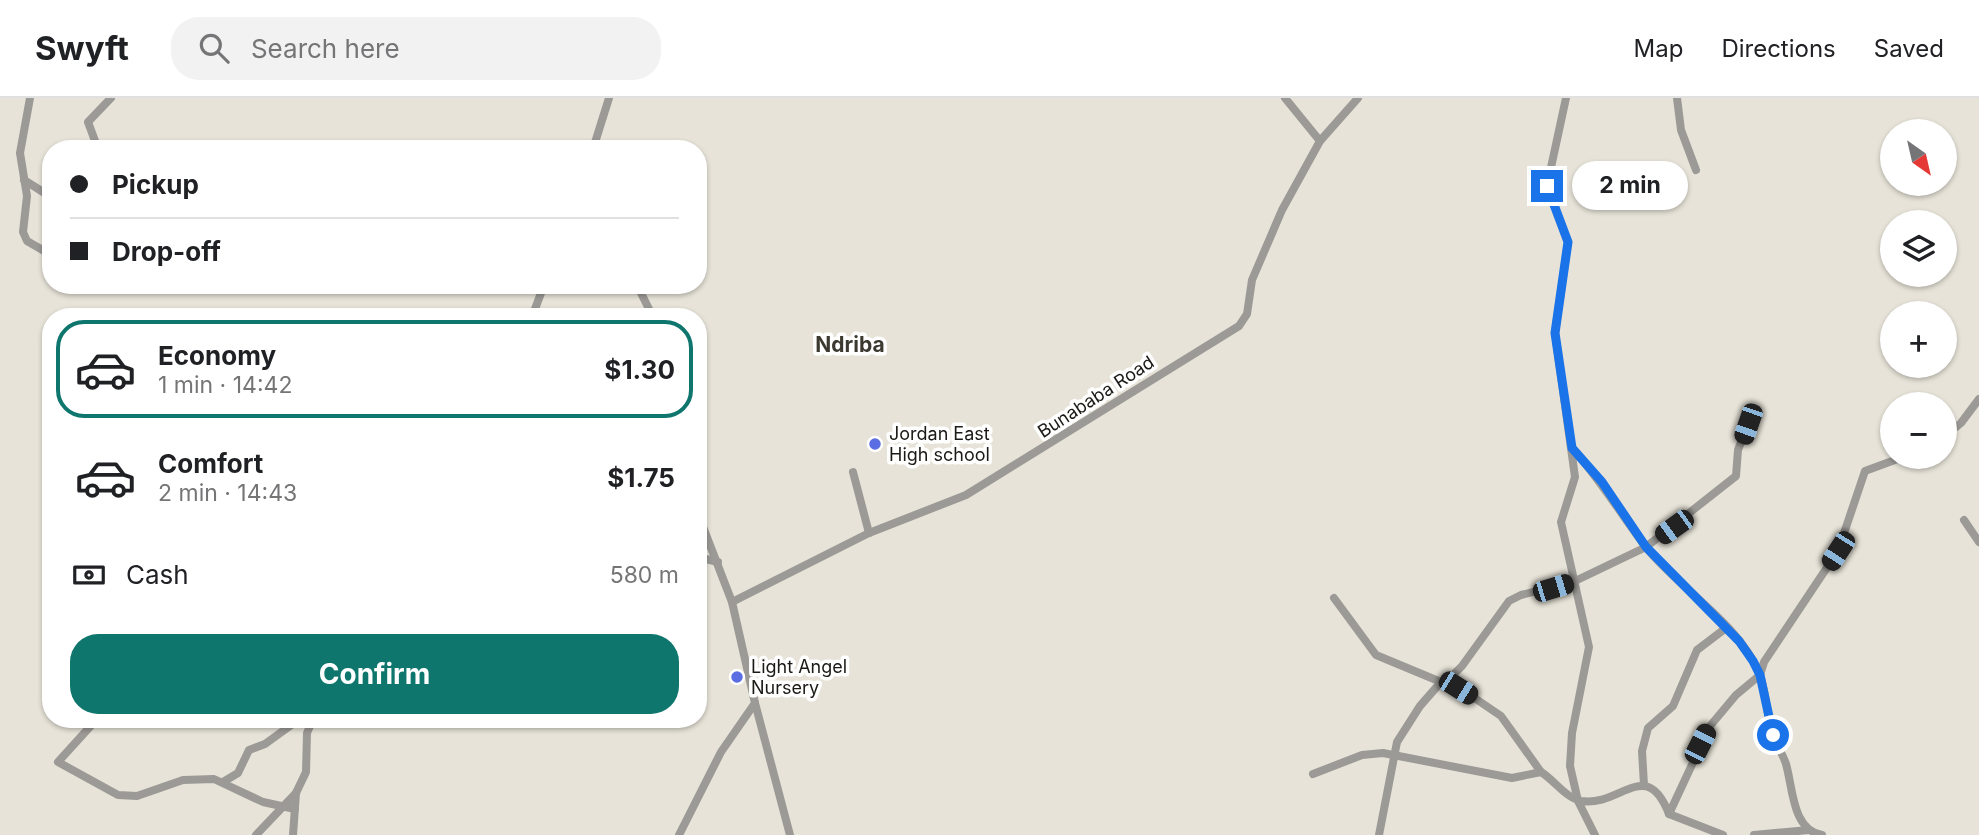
<!DOCTYPE html>
<html lang="en">
<head>
<meta charset="utf-8">
<style>
  body { margin:0; font-family:Inter,sans-serif; background:#f2f2f2; color:#202124; height:100vh; display:flex; flex-direction:column; font-size:26px; white-space:nowrap }
  * { box-sizing:border-box; margin:0 }
  p { font-size:23px; color:#757577 }
  .icon { flex:none; width:38px; height:38px; fill:none; stroke:currentColor; stroke-width:2; stroke-linecap:round; stroke-linejoin:round }
  .map { position:relative; flex:1; overflow:hidden }
  .panel { position:absolute; left:42px; top:210px; width:665px; height:420px; display:flex; flex-direction:column; background:#fff; border-radius:28px; box-shadow:0 2px 5px #0004 }
  .panel>* { flex:none }
  .banner { position:absolute; left:42px; top:42px; width:665px; height:154px; border-radius:28px; box-shadow:0 2px 5px #0004; display:grid; align-content:center; height:154px; padding:0 28px; background:#fff }
  .needle { width:46px; rotate:146deg }
  .controls { position:absolute; left:1880px; top:21px; display:grid; gap:14px }
  .controls a { display:grid; place-items:center; width:77px; height:77px; border-radius:50%; background:#fff; box-shadow:0 2px 5px #0004; font-size:35px }
  .end { position:absolute; width:32px; height:32px; margin:-16px; border:9px solid #1a73e8; background:#fff; box-shadow:0 0 0 4px #fff }
  .from { border-radius:50% }
  .bubble { position:absolute; height:49px; border-radius:24px; background:#fff; box-shadow:0 2px 5px #0004; font-size:23px; font-weight:700; line-height:49px; text-align:center }
  .car { position:absolute; width:21px; height:42px; margin:-21px -10px; border-radius:9px; box-shadow:0 0 5px 2px #0007; background:linear-gradient(#222 24%,#8ab4d8 0 40%,#222 0 76%,#8ab4d8 0 86%,#222 0) }
  .banner b { display:flex; align-items:center; gap:24px; height:66px; font-size:26px }
  .banner b+b { border-top:2px solid #e0e0e0 }
  .banner i { width:18px; height:18px; background:#202124 }
  ul { padding:12px 0 0; list-style:none }
  li { display:flex; align-items:center; gap:21px; height:98px; margin:0 14px 10px; padding:0 14px; border:4px solid transparent; border-radius:28px }
  li div { flex:1 }
  li b { display:block; font-size:26px }
  li em { font-style:normal; font-weight:700 }
  li.on { border-color:#0f766e }
  li>.icon { width:63px; height:63px; stroke-width:1.5 }
  .pay { display:flex; align-items:center; gap:18px; height:77px; padding:0 28px; font-size:26px }
  .pay p { margin-inline-start:auto }
  .button { display:flex; gap:14px; margin-top:auto; padding:14px 28px }
  .button a { flex:1; height:80px; border-radius:28px; background:#0f766e; color:#fff; font-size:28px; font-weight:700; line-height:80px; text-align:center }
  header { display:flex; align-items:center; gap:42px; box-sizing:border-box; height:98px; padding:0 35px; background:#fff; border-bottom:2px solid #e0e0e0 }
  header strong { font-size:33px }
  nav { display:flex; gap:38px; margin-inline-start:auto; font-size:24px }
  .search { width:490px; height:63px; background:#f2f2f2; display:flex; align-items:center; gap:18px; box-sizing:border-box; padding:0 24px; border-radius:28px; color:#757577; font-size:26px }
  .map>svg:first-child { display:block }
</style>
</head>
<body>
<header>
<strong>Swyft</strong>
<div class="search"><svg class="icon" aria-label="search" viewBox="0 0 24 24"><circle cx="10" cy="10" r="6"/><path d="M15 15l6 6"/></svg>Search here</div>
<nav><a>Map</a><a>Directions</a><a>Saved</a></nav>
</header>
<div class="map">
<svg width="1979" height="737" viewBox="0 0 1979 737">
  <rect width="100%" height="100%" fill="#e7e3d8"/>
  <g fill="none" stroke-linecap="round" stroke-linejoin="round">
    <g stroke="#9c9a96" stroke-width="8">
      <path d="M30 0 20 55 27 98 23 134 27 143 51 157"/>
      <path d="M1285 0 1320 43"/>
      <path d="M1566 0 1547 88 1568 144 1555 235 1575 379 1561 424 1589 549 1572 635 1570 668 1578 703 1595 737"/>
      <path d="M1677 0 1681 32 1696 72"/>
      <path d="M98 51 88 24 111 0"/>
      <path d="M593 51 609 0"/>
      <path d="M24 82 51 99"/>
      <path d="M637 187 653 219"/>
      <path d="M532 219 544 187"/>
      <path d="M1944 339 1961 325 1979 301"/>
      <path d="M1572 350C1600 381 1620 415 1645 448 1678 490 1739 525 1759 575 1767 594 1766 617 1773 637 1776 647 1783 656 1786 666 1793 690 1792 732 1822 737"/>
      <path d="M853 374 869 435"/>
      <path d="M1964 422 1979 444"/>
      <path d="M698 459 718 464"/>
      <path d="M1334 500 1376 557 1441 584"/>
      <path d="M732 504 869 435 966 397 1239 228 1247 216 1252 182 1282 112 1320 43 1358 0"/>
      <path d="M1448 582 1501 618 1541 674"/>
      <path d="M755 605 790 737"/>
      <path d="M97 621 58 664 118 697 137 698 183 682 214 681 263 704 295 711"/>
      <path d="M289 621 294 625 310 626"/>
      <path d="M1313 676 1362 657 1383 655 1512 680 1541 674C1554 682 1566 700 1581 703 1621 709 1646 658 1669 716L1723 737"/>
      <path d="M223 684 238 675 249 652 265 646 294 625"/>
      <path d="M1644 687 1642 653 1648 630 1673 608 1697 552 1726 530"/>
      <path d="M1669 716 1710 628 1736 597 1760 577 1764 564 1838 453 1865 373 1903 359"/>
      <path d="M256 737 296 695"/>
      <path d="M293 737 296 695 306 674 307 635 313 621"/>
      <path d="M679 737 721 654 755 605 732 504 698 416"/>
      <path d="M1379 737 1397 644 1420 608 1441 584 1448 582 1462 568 1509 503 1521 497 1573 484 1646 449 1736 378 1738 352 1748 326"/>
      <path d="M1754 737 1809 732"/>
    </g>
  </g>
  <g fill="none" stroke-linecap="round" stroke-linejoin="round">
    <path stroke="#1a73e8" stroke-width="9" d="M1547 88 1568 144 1555 235 1572 350 1602 384 1646 449 1739 543 1753 563 1760 577 1773 637"/>
  </g>
  <g fill="#5b6de3" stroke="#fff" stroke-width="2.5">
    <circle cx="875" cy="346" r="7"/>
    <circle cx="737" cy="579" r="7"/>
  </g>
  <g text-anchor="middle" stroke-width="7" stroke-linejoin="round" paint-order="stroke">
    <g font-size="18" fill="#1a1915" stroke="#fff">
      <text transform="translate(1096 299) rotate(-33)" y="6">Bunababa Road</text>
    </g>
    <g font-size="18" fill="#1a1915" stroke="#fff" text-anchor="start">
      <text x="889" y="342">Jordan East<tspan x="889" dy="21">High school</tspan></text>
      <text x="751" y="575">Light Angel<tspan x="751" dy="21">Nursery</tspan></text>
    </g>
    <g font-size="21" font-weight="bold" fill="#3c3930" stroke="#fff">
      <text x="850" y="254">Ndriba</text>
    </g>
  </g>
</svg>
<div class="controls">
<a><svg class="needle" viewBox="-14 -14 28 28"><path d="M0-13l5 13h-10z" fill="#e53935"/><path d="M0 13l5-13h-10z" fill="#757577"/></svg></a>
<a><svg class="icon" aria-label="layers" viewBox="0 0 24 24"><path d="M12 4l9 5-9 5-9-5zM3 14l9 5 9-5"/></svg></a>
<a>+</a>
<a>−</a>
</div>
<i class="end from" style="left:1773px;top:637px"></i>
<i class="end" style="left:1547px;top:88px"></i>
<div class="bubble" style="left:1572px;top:63px;width:116px">2 min</div>
<i class="car" style="left:1748px;top:326px;rotate:199deg"></i>
<i class="car" style="left:1674px;top:429px;rotate:234deg"></i>
<i class="car" style="left:1838px;top:453px;rotate:213deg"></i>
<i class="car" style="left:1553px;top:490px;rotate:73deg"></i>
<i class="car" style="left:1458px;top:590px;rotate:122deg"></i>
<i class="car" style="left:1700px;top:646px;rotate:27deg"></i>
<div class="banner">
<b><i class="from"></i>Pickup</b>
<b><i></i>Drop-off</b>
</div>
<section class="panel">
<ul>
<li class="on"><svg class="icon" aria-label="car" viewBox="0 0 24 24"><path d="M5 17H2v-5l4-1 3-4h7l3 4 3 1v5h-3M9 17h6M6 11h13"/><circle cx="7" cy="17" r="2"/><circle cx="17" cy="17" r="2"/></svg><div><b>Economy</b><p>1 min · 14:42</p></div><em>$1.30</em></li>
<li><svg class="icon" aria-label="car" viewBox="0 0 24 24"><path d="M5 17H2v-5l4-1 3-4h7l3 4 3 1v5h-3M9 17h6M6 11h13"/><circle cx="7" cy="17" r="2"/><circle cx="17" cy="17" r="2"/></svg><div><b>Comfort</b><p>2 min · 14:43</p></div><em>$1.75</em></li>
</ul>
<div class="pay"><svg class="icon" aria-label="cash" viewBox="0 0 24 24"><path d="M3 7h18v10H3z"/><circle cx="12" cy="12" r="2"/></svg>Cash<p>580 m</p></div>
<div class="button"><a>Confirm</a></div>
</section>
</div>
</body>
</html>
